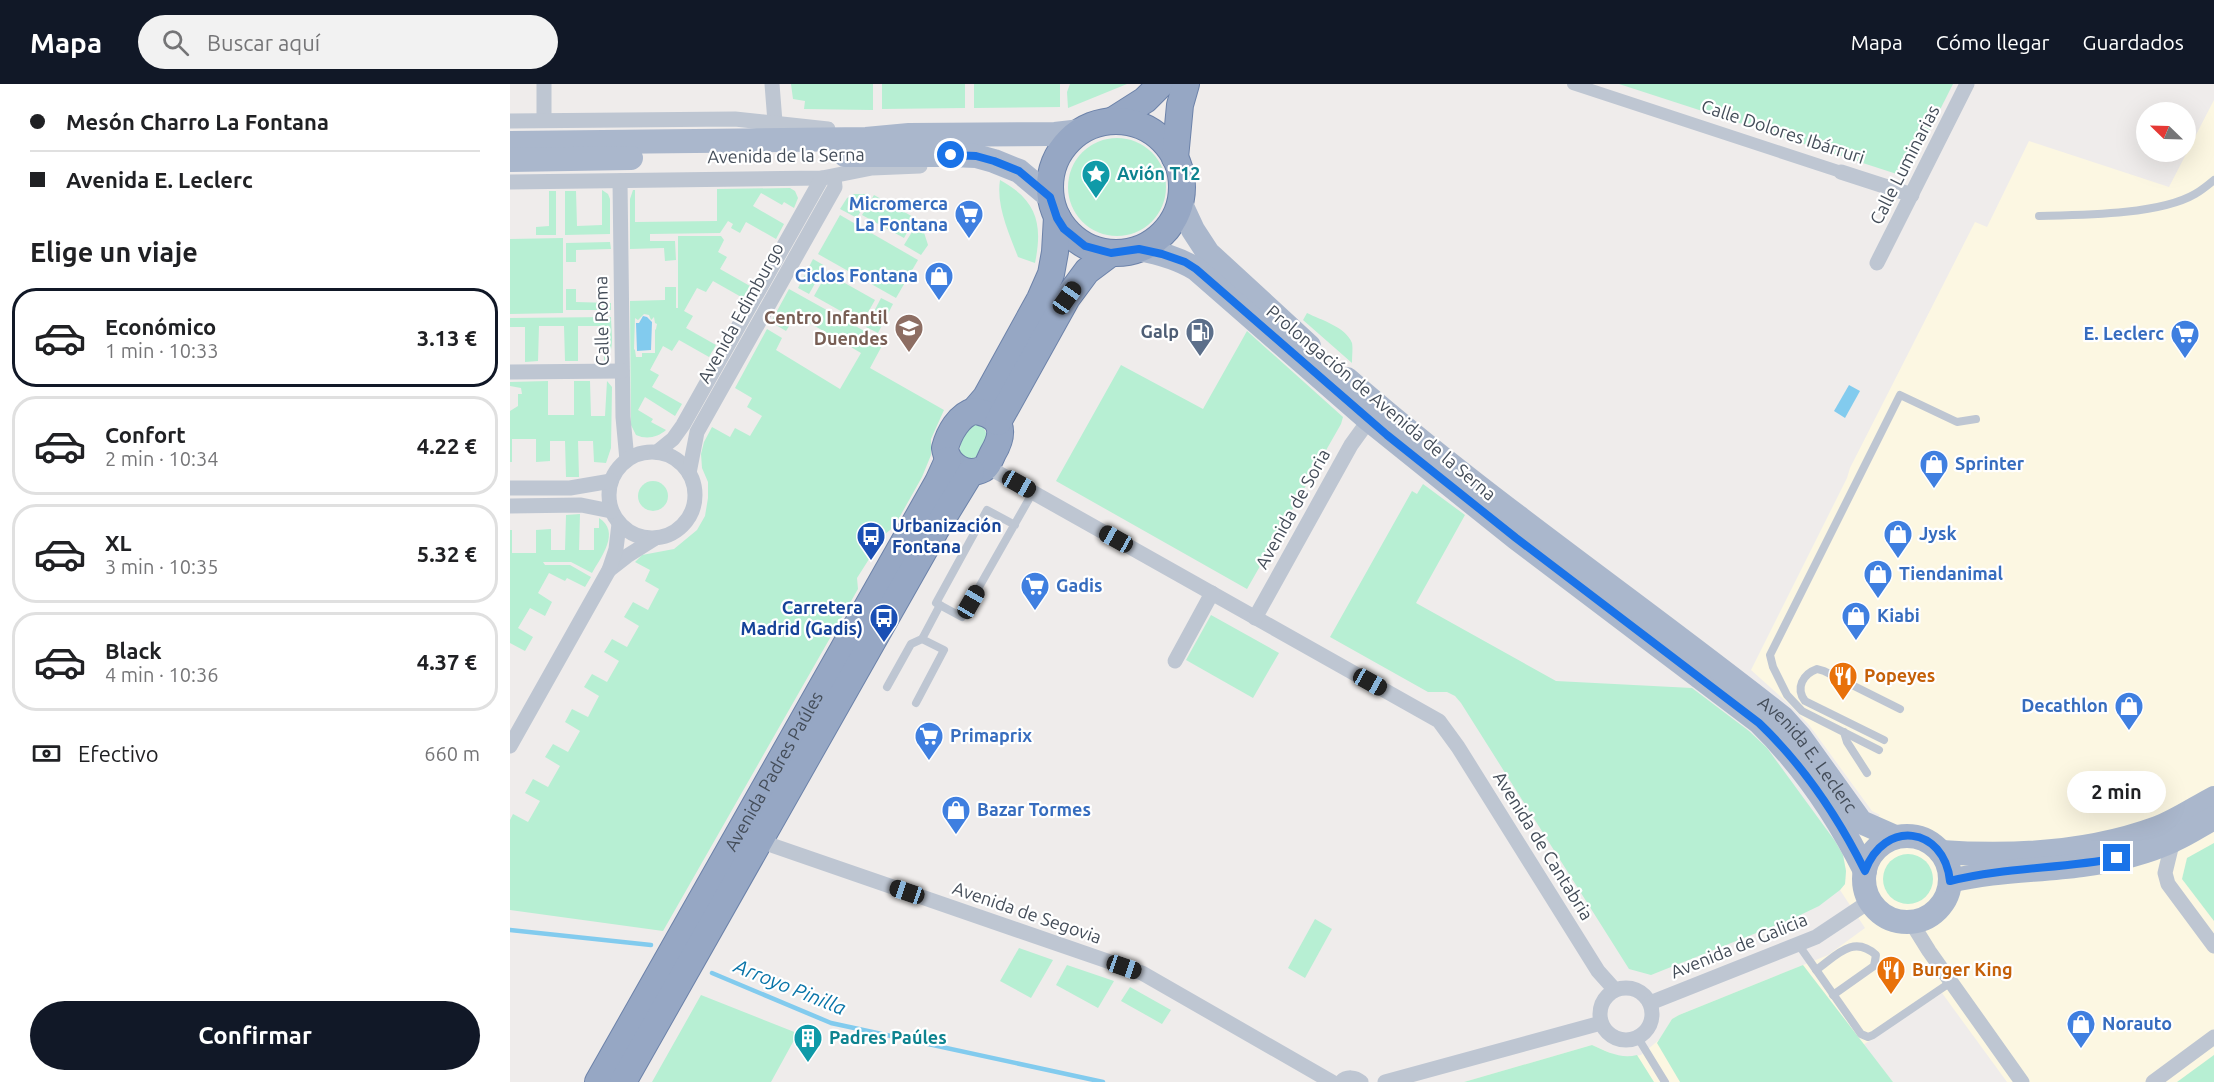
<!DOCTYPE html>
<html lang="es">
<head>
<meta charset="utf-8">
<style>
  body { margin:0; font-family:Ubuntu,sans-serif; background:#f2f2f2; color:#202124; height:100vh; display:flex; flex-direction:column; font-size:22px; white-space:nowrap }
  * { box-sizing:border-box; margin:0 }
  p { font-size:20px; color:#757577 }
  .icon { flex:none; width:33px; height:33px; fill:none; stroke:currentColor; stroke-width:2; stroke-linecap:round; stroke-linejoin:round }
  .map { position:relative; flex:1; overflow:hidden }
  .drawer { display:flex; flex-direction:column; background:#fff; width:510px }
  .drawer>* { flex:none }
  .top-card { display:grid; align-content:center; height:132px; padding:0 30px; background:#fff }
  .needle { width:39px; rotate:293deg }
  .buttons { position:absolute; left:1626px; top:18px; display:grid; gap:12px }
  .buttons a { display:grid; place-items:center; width:60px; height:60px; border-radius:50%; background:#fff; box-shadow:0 6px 24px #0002; font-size:30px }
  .end { position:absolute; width:27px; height:27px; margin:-14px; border:8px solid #1a73e8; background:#fff; box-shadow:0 0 0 3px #fff }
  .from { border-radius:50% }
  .bubble { position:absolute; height:42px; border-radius:21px; background:#fff; box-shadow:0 6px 24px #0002; font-size:20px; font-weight:700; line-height:42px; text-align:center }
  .car { position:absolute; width:18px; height:36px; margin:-18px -9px; border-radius:8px; box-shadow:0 0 4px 2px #0007; background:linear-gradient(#222 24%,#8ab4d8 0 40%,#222 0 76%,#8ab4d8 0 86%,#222 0) }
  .top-card b { display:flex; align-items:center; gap:21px; height:57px; font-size:22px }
  .top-card b+b { border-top:2px solid #e0e0e0 }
  .top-card i { width:15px; height:15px; background:#202124 }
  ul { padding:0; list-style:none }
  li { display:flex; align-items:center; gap:18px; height:99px; margin:0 12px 9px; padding:0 18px; border:3px solid #e0e0e0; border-radius:24px }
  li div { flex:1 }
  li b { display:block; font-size:22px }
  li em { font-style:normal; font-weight:700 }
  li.active { border-color:#111827 }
  li>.icon { width:54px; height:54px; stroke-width:1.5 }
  h2 { padding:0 30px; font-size:27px; line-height:72px }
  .pay { display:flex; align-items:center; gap:15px; height:66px; padding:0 30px; font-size:22px }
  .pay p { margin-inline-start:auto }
  .button { display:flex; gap:12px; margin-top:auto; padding:12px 30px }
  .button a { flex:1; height:69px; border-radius:36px; background:#111827; color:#fff; font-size:24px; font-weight:700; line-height:69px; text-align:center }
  header { display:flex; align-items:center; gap:36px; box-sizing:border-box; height:84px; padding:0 30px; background:#111827; color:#fff }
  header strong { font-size:28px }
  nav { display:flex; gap:33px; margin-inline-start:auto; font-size:21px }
  .search { width:420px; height:54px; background:#f2f2f2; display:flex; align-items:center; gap:15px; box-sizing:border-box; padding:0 21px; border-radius:33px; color:#757577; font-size:22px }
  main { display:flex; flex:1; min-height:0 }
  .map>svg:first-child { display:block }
</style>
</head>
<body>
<header>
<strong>Mapa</strong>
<div class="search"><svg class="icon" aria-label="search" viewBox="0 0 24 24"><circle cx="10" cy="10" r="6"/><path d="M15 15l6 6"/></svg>Buscar aquí</div>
<nav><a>Mapa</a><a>Cómo llegar</a><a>Guardados</a></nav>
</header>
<main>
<section class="drawer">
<div class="top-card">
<b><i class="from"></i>Mesón Charro La Fontana</b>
<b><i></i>Avenida E. Leclerc</b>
</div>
<h2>Elige un viaje</h2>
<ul>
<li class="active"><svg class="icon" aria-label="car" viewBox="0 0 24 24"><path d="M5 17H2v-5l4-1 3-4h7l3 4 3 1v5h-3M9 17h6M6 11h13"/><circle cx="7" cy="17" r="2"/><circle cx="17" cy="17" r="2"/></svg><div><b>Económico</b><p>1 min · 10:33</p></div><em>3.13 €</em></li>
<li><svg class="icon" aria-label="car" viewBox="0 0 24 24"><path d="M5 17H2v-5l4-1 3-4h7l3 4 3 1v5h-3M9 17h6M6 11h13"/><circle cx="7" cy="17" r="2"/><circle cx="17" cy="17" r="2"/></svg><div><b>Confort</b><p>2 min · 10:34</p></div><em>4.22 €</em></li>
<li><svg class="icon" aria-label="car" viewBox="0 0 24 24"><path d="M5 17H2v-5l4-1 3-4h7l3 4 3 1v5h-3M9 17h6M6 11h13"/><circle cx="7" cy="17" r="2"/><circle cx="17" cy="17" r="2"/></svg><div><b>XL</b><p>3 min · 10:35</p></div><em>5.32 €</em></li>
<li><svg class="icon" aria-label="car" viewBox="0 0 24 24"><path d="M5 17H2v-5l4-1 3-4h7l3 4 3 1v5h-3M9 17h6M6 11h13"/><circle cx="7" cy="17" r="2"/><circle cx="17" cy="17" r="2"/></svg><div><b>Black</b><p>4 min · 10:36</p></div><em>4.37 €</em></li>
</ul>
<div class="pay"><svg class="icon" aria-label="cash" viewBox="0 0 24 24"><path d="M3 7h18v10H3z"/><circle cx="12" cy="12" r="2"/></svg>Efectivo<p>660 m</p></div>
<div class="button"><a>Confirmar</a></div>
</section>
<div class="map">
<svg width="1704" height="998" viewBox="0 0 1704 998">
  <rect width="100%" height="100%" fill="#efeceb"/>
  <path fill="#fcf7e2" d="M1704 16V998H1497L1432 909 1353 961 1383 998H954L1082 961 1107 972 1119 973 1131 971 1150 955 1162 935 1169 931 1318 871 1355 844 1330 806 1335 800 1336 787 1333 771 1370 731 1362 727 1299 641 1279 620 1241 586 1337 394 1340 384 1465 138 1477 143 1519 57 1659 103Z"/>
  <g fill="#b7efd3" fill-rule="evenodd">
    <path d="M281 0H363V26L294 25 295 17 283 15Z"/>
    <path d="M372 0H455V24L372 25Z"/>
    <path d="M464 0H550V23L464 24Z"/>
    <path d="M560 0H617L558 24 557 8Z"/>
    <path d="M1109 0H1443L1396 93Z"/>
    <circle cx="607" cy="103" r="49"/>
    <path d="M490 96C527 116 533 140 525 179L508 173C499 149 486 122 490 96Z"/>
    <path d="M280 104 285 107 288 114 284 124 274 118 272 121 251 109 243 122 274 140 266 155 236 138 230 149 221 144 223 140 218 137 210 149 140 150V157H165L166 176 155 177 154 164 120 165V115L123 106H125V138L207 137V105Z"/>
    <path d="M92 106 98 110 100 115V150L55 151V107H66L67 142 92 141Z"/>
    <path d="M39 107H46V151H26V143L39 142Z"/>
    <path d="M344 110H360L347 134 330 125 337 114Z"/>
    <path d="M364 111 405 134 394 154 352 131Z"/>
    <path d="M330 131 408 176 386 214 308 170Z"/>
    <path d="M408 138 411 139 418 161 411 171 394 161Z"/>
    <path d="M168 152H211L214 156 208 168 217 173 210 185 240 202 233 214 203 197 196 208 187 204 174 227 183 232 176 244 206 261 199 273 169 256 162 267 153 262 140 286 149 291 142 303 172 320 165 332 135 313 128 326 143 335 141 338 156 346C148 353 137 356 126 351L121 341 120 217 155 216V203H166V224H168ZM134 230 139 231 141 236 144 233 145 239 147 240 146 245 145 246V269H132V273H126L125 266 124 265 125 234 128 236Z"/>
    <path d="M53 154V229L0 230V155Z"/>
    <path d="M100 158 101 165 66 166V178H56V159Z"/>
    <path d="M303 175 315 182 299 210 288 204Z"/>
    <path d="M317 189 365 216 352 239 304 212Z"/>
    <path d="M56 205H66V218L101 219V226H56Z"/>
    <path d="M279 205 374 258 360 284 434 326 421 355V371L412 393 384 443 375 450 347 494 348 505 153 847 0 826V736L3 730 18 738 30 717 15 709 23 695 38 703 50 682 35 673 43 660 58 668 70 647 55 638 62 625 78 633 89 612 74 603 82 590 97 598 109 577 94 568 102 555 117 563 129 542 114 533 123 518 138 526 149 505 135 497 140 486 125 478 132 471 164 465 187 446 195 432 198 414V398L192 384 191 370 194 358 202 343 220 353 225 344 240 352 252 332 237 323 242 314 225 304 257 245 272 254 266 266 330 305 351 269 286 231 276 247 261 238Z"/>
    <path d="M371 214 383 220 368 249 356 243Z"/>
    <path d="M797 229C811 236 836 243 842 259 843 264 842 273 842 279L793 236Z"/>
    <path d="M101 233C101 247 106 269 94 277L93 242H68V277H55L54 242H29L28 277 15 278V243H0V234Z"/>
    <path d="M737 247 833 333 831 340 737 505 546 397 611 281 693 325Z"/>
    <path d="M38 297V331H64V297H80L81 332H95L97 297 102 303 101 364 96 379 84 378 83 357H68L69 393H56L55 357H40V377L26 378V355H2V378H0V327L8 322V310H12L11 304 0 302V298Z"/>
    <path d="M467 340 473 342 477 351 466 373 457 376 450 370C449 358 456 344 467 340Z"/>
    <circle cx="143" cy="412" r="15"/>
    <path d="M913 400 955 431 906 519 1046 597 1182 604 1239 647 1257 664 1325 757 1333 771 1336 787 1335 800 1330 806 1309 822 1284 834 1141 891 1119 885 951 619 945 612 937 608H918L820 553 902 407 907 410Z"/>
    <path d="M70 430 69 466H84V444H89V434C111 448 91 473 82 489L61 478H33L35 481H60L81 493 75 503 57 494 55 497 39 489 28 509 42 518 35 532 20 524 8 544 23 553 15 567 0 559V446H2V469H26V446L41 445V466H55L56 431Z"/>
    <path d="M701 531 769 569 743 614 676 576Z"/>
    <path d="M1704 759V837L1672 795 1677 774Z"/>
    <circle cx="1398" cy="795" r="25"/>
    <path d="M805 835 822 845 795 894 778 884Z"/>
    <path d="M509 864 543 876 521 914 490 897Z"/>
    <path d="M557 881 604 897 588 924 546 901Z"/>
    <path d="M1293 881 1383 998H1170L1147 959 1162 935 1169 931Z"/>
    <path d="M620 903 661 926 652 940 611 917Z"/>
    <path d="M191 911 292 951 283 958 261 998H142Z"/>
    <path d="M1082 961C1097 968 1111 975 1127 971L1144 998H954Z"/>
    <path d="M1704 971V998H1667Z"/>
  </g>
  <g fill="#82cbee">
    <path d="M133 232 137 233 142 238 141 266 127 267 126 239H129Z"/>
    <path d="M1339 301 1350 307 1335 334 1324 327Z"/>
  </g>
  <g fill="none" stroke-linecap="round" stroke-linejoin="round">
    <g stroke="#82cbee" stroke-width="4.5">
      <path d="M0 846 141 861"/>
      <path d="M202 889 321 939 593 998"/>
    </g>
    <g stroke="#6c82a9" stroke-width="28">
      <g id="trunk">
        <path d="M602 37 635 16 651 0"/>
        <circle cx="606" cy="103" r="66"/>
        <path d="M665 74 670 21 676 0"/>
        <path d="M464 327 476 313 530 215 541 190 545 168 547 133"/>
        <path d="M464 327C492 331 496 347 483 369 480 375 478 382 473 385 456 394 437 381 435 364 439 349 449 331 464 327Z"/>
        <path d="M488 338 557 214 577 187 601 169"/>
        <path id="s2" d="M88 998 428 398 438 376"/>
        <path d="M113 998 425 447 461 388"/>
      </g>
    </g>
    <g stroke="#bec6d2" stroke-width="8">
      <path d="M1529 132C1571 131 1649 131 1685 110 1692 106 1698 101 1704 96"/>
      <path d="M505 441 477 426 426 519 452 533 523 408"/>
      <path d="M412 555 430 521"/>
      <path d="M377 603 401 560 412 555 434 566 406 619"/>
      <path d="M1334 648 1337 658 1357 689"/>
      <path d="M1374 656 1295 617C1285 604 1293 590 1307 585L1314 587 1390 625"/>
      <path d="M1369 666 1292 627 1277 611 1263 583 1260 571 1390 311 1447 338 1466 335"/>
      <path d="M1288 860 1351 950 1358 953 1363 951 1441 898"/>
      <path d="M1306 886C1326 872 1343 850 1366 871L1364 882 1323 911"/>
      <path d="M1128 954 1155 998"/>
    </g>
    <path stroke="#bec6d2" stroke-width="12" d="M1063 0 1331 88"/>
    <g stroke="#bec6d2" stroke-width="15">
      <path d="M34 0V36"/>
      <path d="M262 0 265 38"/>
      <path d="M0 37 225 35 318 45"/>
      <path d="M1331 88 1402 111"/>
      <path d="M110 97 113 333 117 376"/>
      <path d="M0 98 312 94 362 84 410 82"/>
      <path d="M1367 179 1457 0"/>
      <path d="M0 288 112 287"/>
      <circle cx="142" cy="411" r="43"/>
      <path d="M147 368 163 355 173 341 312 94"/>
      <path d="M476 382 929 637 948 663 1088 887 1105 906"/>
      <path d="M179 389 187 348 325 103 324 93"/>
      <path d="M0 404H60L101 397"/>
      <path d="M0 422 71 421 101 427"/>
      <path d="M99 486 117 472 144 455"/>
      <path d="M745 534 841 361 859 336"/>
      <path d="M665 577 702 509"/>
      <path d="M0 662 99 486 106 465 109 440"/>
      <path d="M250 754 264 762 632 889 822 998"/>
      <path d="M1663 756 1655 789 1658 800 1704 862"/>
      <path d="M1401 838 1419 867 1512 998"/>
      <circle cx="1116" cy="930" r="26"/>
      <path d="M1140 919 1306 853 1360 817"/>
      <path d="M831 998C837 992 845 993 851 998"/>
      <path d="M875 998 1091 939"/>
      <path d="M1643 998 1704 953"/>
    </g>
    <g stroke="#aab7cc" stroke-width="24">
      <path d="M0 59 356 55 399 51 545 50 571 47"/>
      <path d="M335 71H441L466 72 484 77 509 87 540 113"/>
      <path d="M0 76 121 74"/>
      <path d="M670 118 683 146 698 169 799 262"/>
      <path d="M629 165C650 169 668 174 686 185L859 336 1006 454 1249 638C1293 681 1328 733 1355 787"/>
      <path id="s1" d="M837 295C976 416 1128 519 1273 634L1290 653 1351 738 1385 753"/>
      <circle cx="1397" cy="795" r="43"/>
      <path d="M1431 768C1503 773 1579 769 1647 744 1666 737 1685 724 1704 714"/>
      <path d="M1440 797C1484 786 1527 787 1572 781 1602 777 1636 769 1664 756 1678 750 1691 741 1704 734"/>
    </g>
    <use href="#trunk" stroke="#96a7c4" stroke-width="26"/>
  </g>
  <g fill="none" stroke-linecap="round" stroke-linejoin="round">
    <path stroke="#1a73e8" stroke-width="8" d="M441 71 466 72 484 77 509 87 540 113 547 134 554 145 575 162 601 169 629 165 652 170 675 178 686 185 877 351 1006 454 1249 639C1293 681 1328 733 1355 787 1374 735 1434 742 1440 797 1495 783 1552 785 1607 774"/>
  </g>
  <defs>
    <g id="sight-pin" transform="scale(1.5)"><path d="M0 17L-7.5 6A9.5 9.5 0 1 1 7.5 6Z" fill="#0f9aa8" stroke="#fff"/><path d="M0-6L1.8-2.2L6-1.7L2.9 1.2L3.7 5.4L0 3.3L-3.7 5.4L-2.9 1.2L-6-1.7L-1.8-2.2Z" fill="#fff"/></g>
    <g id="supermarket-pin" transform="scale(1.5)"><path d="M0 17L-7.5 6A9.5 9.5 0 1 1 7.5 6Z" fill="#3f7fe0" stroke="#fff"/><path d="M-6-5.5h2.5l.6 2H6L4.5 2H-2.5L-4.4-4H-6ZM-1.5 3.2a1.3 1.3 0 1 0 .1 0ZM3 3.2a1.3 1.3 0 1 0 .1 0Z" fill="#fff"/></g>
    <g id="shop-pin" transform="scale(1.5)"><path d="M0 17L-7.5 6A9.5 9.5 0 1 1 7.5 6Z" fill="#3f7fe0" stroke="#fff"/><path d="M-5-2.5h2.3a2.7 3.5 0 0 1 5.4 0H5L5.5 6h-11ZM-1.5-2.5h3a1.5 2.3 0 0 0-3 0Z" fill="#fff"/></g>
    <g id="school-pin" transform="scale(1.5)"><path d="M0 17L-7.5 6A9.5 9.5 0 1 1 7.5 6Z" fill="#8d6e63" stroke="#fff"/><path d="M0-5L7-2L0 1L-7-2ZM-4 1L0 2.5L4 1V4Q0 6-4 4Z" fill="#fff"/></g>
    <g id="fuel-pin" transform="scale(1.5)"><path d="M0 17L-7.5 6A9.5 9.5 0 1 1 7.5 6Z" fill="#5c6f8a" stroke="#fff"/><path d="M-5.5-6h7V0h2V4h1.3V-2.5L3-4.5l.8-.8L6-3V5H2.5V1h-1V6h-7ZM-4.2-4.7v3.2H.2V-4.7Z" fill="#fff"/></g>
    <g id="bus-pin" transform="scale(1.5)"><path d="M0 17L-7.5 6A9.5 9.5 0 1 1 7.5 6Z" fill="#1a4fb4" stroke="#fff"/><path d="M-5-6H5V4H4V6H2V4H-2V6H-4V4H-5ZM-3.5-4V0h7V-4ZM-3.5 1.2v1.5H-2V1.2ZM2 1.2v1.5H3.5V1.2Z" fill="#fff"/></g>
    <g id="restaurant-pin" transform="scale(1.5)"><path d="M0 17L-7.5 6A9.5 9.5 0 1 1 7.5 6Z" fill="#e8710a" stroke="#fff"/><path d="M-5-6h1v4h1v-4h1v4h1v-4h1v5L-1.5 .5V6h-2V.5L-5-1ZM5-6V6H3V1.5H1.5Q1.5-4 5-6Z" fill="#fff"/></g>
    <g id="building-pin" transform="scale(1.5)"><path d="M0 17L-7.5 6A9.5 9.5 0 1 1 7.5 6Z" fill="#0f9aa8" stroke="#fff"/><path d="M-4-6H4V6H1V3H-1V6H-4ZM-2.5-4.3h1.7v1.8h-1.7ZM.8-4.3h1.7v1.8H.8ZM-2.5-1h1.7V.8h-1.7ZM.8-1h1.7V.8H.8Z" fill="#fff"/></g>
  </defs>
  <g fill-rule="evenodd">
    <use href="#sight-pin" x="586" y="90"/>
    <use href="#supermarket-pin" x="459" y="130"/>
    <use href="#shop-pin" x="429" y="192"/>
    <use href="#school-pin" x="399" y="244"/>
    <use href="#fuel-pin" x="690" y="248"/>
    <use href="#supermarket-pin" x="1675" y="250"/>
    <use href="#shop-pin" x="1424" y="380"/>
    <use href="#shop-pin" x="1388" y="450"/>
    <use href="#bus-pin" x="361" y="452"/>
    <use href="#shop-pin" x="1368" y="490"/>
    <use href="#supermarket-pin" x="525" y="502"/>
    <use href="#shop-pin" x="1346" y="532"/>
    <use href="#bus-pin" x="374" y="534"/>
    <use href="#restaurant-pin" x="1333" y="592"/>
    <use href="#shop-pin" x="1619" y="622"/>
    <use href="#supermarket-pin" x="419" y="652"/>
    <use href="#shop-pin" x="446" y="726"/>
    <use href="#restaurant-pin" x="1381" y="886"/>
    <use href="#shop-pin" x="1571" y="940"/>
    <use href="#building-pin" x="298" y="954"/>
  </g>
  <g text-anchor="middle" stroke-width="4.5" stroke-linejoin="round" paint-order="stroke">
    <g font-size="18" fill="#444d59" stroke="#fff">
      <text transform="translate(1273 48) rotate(18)" y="6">Calle Dolores Ibárruri</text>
      <text transform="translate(276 72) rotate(-1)" y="6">Avenida de la Serna</text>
      <text transform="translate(1395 81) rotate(-63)" y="6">Calle Luminarias</text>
      <text transform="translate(231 229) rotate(-61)" y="6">Avenida Edimburgo</text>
      <text transform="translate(92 237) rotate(-91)" y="6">Calle Roma</text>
      <text transform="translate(871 319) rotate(40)" y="6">Prolongación de Avenida de la Serna</text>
      <text transform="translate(783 425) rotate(-61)" y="6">Avenida de Soria</text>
      <text dy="6" stroke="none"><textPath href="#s1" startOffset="596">Avenida E. Leclerc</textPath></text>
      <text dy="6" stroke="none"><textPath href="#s2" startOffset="357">Avenida Padres Paúles</textPath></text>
      <text transform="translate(1033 762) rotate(58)" y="6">Avenida de Cantabria</text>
      <text transform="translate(517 829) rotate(19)" y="6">Avenida de Segovia</text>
      <text transform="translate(1229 862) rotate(-22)" y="6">Avenida de Galicia</text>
    </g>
    <g font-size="18" font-weight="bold" fill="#0d838f" stroke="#fff" text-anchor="start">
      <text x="607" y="96">Avión T12</text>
      <text x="319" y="960">Padres Paúles</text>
    </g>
    <g font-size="18" font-weight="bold" fill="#366cbe" stroke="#fff" text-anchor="start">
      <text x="438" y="126" text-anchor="end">Micromerca<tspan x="438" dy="21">La Fontana</tspan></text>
      <text x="408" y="198" text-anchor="end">Ciclos Fontana</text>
      <text x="1654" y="256" text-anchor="end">E. Leclerc</text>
      <text x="1445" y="386">Sprinter</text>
      <text x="1409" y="456">Jysk</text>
      <text x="1389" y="496">Tiendanimal</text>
      <text x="546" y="508">Gadis</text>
      <text x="1367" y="538">Kiabi</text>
      <text x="1598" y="628" text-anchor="end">Decathlon</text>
      <text x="440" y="658">Primaprix</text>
      <text x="467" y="732">Bazar Tormes</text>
      <text x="1592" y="946">Norauto</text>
    </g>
    <g font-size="18" font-weight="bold" fill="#785e54" stroke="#fff" text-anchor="end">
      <text x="378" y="240">Centro Infantil<tspan x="378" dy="21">Duendes</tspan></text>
    </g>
    <g font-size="18" font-weight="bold" fill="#4e5e75" stroke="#fff" text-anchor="end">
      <text x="669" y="254">Galp</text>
    </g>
    <g font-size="18" font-weight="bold" fill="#164399" stroke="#fff" text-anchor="start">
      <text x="382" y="448">Urbanización<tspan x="382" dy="21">Fontana</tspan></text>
      <text x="353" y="530" text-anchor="end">Carretera<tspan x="353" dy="21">Madrid (Gadis)</tspan></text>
    </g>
    <g font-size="18" font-weight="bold" fill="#c56008" stroke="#fff" text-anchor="start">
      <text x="1354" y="598">Popeyes</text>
      <text x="1402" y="892">Burger King</text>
    </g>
    <g font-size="20" font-style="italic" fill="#0874a8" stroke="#fff">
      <text transform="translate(280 903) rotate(22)" y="7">Arroyo Pinilla</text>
    </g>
  </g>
</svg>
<div class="buttons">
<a><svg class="needle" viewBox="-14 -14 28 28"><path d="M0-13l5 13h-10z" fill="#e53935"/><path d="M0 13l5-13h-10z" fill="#757577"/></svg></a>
</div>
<i class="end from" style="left:441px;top:71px"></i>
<i class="end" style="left:1607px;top:774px"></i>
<div class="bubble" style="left:1557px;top:687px;width:99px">2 min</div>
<i class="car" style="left:557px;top:214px;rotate:35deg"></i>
<i class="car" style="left:509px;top:400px;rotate:119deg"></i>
<i class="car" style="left:606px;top:455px;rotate:299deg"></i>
<i class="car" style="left:461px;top:518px;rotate:30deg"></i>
<i class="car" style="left:860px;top:598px;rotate:119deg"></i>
<i class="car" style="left:397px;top:808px;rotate:289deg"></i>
<i class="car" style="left:614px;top:883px;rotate:109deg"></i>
</div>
</main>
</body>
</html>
